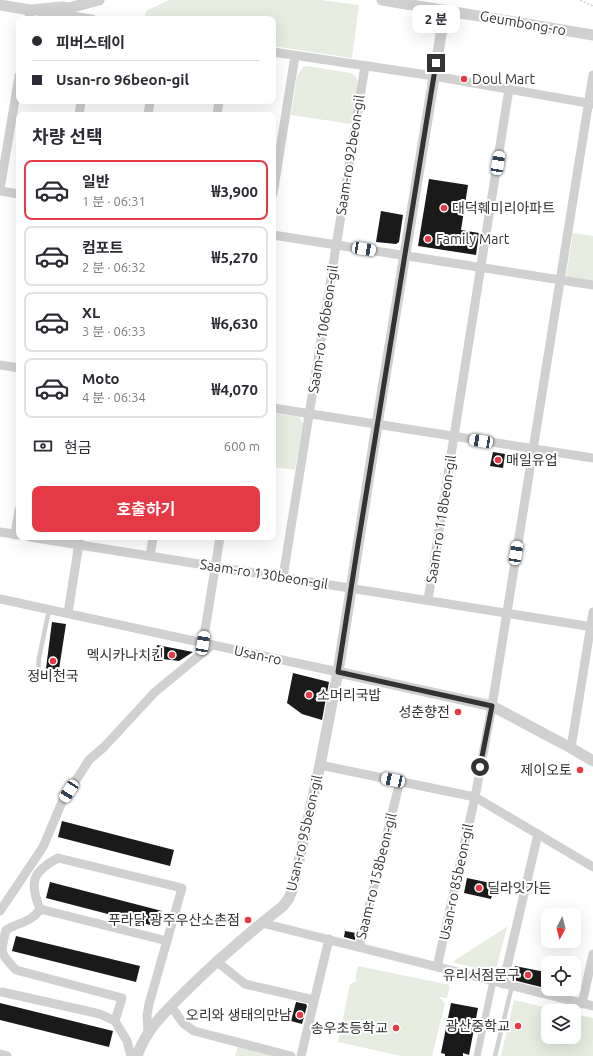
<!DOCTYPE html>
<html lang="ko">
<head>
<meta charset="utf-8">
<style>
  body { margin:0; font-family:Ubuntu,"Noto Sans KR",sans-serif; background:#f2f2f3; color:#2b2b33; height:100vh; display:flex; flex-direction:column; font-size:15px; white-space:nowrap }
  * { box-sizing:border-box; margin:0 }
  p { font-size:13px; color:#7c7c81 }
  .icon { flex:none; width:22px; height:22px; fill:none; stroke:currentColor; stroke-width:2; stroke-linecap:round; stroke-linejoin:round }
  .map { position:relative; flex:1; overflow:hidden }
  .panel { position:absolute; left:16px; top:112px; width:260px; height:428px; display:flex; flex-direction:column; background:#fff; border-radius:8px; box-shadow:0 4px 16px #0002 }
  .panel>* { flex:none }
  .hud { position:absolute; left:16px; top:16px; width:260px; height:88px; border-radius:8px; box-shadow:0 4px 16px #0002; display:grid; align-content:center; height:88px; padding:0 16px; background:#fff }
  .needle { width:26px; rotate:187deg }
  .tools { position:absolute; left:541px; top:908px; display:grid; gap:8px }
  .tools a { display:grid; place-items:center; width:40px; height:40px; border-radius:8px; background:#fff; box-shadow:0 4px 16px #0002; font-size:20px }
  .end { position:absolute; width:18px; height:18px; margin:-9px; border:5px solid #333; background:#fff; box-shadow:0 0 0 2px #fff }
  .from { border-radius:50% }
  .bubble { position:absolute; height:28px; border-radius:8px; background:#fff; box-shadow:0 4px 16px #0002; font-size:13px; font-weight:700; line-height:28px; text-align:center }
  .car { position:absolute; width:12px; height:24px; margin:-12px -6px; border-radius:5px; box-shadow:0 0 3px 1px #0007; background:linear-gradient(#fff 24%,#345 0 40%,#fff 0 76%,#345 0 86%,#fff 0) }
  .hud b { display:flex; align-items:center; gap:14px; height:38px; font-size:15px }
  .hud b+b { border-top:1px solid #e1e1e2 }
  .hud i { width:10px; height:10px; background:#2b2b33 }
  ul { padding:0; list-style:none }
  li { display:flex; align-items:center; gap:12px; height:60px; margin:0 8px 6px; padding:0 8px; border:2px solid #e1e1e2; border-radius:8px }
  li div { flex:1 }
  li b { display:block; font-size:15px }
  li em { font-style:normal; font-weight:700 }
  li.selected { border-color:#e63946 }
  li>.icon { width:36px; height:36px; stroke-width:1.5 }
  h2 { padding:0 16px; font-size:18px; line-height:48px }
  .pay { display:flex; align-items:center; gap:10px; height:44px; padding:0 16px; font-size:15px }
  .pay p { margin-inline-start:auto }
  .button { display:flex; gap:8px; margin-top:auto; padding:8px 16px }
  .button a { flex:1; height:46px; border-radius:8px; background:#e63946; color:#fff; font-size:16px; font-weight:700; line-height:46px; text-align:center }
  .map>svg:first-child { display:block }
</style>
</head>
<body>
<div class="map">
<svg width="593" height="1056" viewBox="0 0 593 1056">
  <rect width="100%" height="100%" fill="#fff"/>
  <g fill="#e6ecdf">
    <path d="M169 0H321L359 5 352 58 273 46V19H144L146 11Z"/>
    <path d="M306 66 351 73 356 77 358 84 351 124 291 115 297 76 303 67Z"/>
    <path d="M573 233 593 236V281L566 277Z"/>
    <path d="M273 413 299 417 303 423 295 470 273 467Z"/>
    <path d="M507 927 495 973 452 962Z"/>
    <path d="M358 966 450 985 447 998 439 997 445 1004 432 1056H401L338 1042 350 984 358 980 355 979Z"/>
    <path d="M514 1000 561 1011H548V1037H574V1014L593 1018V1056H501Z"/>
    <path d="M238 1046 280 1056H235Z"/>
  </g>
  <g fill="#1a1a1a">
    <path d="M429 179 468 185 461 230 479 233 476 255 418 246Z"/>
    <path d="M381 211 403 215 399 242 396 244 376 242Z"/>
    <path d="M493 452 505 454 503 468 490 466Z"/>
    <path d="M52 622 66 624 58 676H45Z"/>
    <path d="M157 645 193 652 179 661 155 658Z"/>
    <path d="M293 673 329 682 322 720 302 714 287 703Z"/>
    <path d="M62 821 174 850 170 866 58 837Z"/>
    <path d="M467 878 495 884 491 899 464 893Z"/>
    <path d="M50 882 162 911 158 927 46 898Z"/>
    <path d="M345 931 356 933 355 940 344 937Z"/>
    <path d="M16 936 140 966 136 982 12 951Z"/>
    <path d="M515 966 545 972 541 987 513 980Z"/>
    <path d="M296 1002 306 1004 307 1006 302 1024 291 1021Z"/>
    <path d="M0 1003 113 1031 109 1047 0 1020Z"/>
    <path d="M451 1003 478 1008 469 1055 463 1053V1056H445V1054L441 1053Z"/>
  </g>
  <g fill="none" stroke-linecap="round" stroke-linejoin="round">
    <path stroke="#cdcdcd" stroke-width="1.5" stroke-dasharray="2 2" stroke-linecap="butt" d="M580 0 593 6"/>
    <g stroke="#d0d0d0" stroke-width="4.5">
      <path d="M38 675 39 658 49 610"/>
      <path d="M495 1056 512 986"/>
    </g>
    <path stroke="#d0d0d0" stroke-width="7" d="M477 1056 493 981"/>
    <g stroke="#d0d0d0" stroke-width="9">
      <path d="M29 19 30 10 92 19"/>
      <path d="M273 52 434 76 593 104"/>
      <path d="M79 115 81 101"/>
      <path d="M148 115 150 101"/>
      <path d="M217 115 219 101"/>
      <path d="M0 189 19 76"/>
      <path d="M0 191 19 194"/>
      <path d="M273 194 295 56"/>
      <path d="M273 235 593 285"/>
      <path d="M0 365 19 368"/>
      <path d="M273 408 593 458"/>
      <path d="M0 532 19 535"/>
      <path d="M15 535 19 510"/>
      <path d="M30 537 593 627"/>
      <path d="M150 556 153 537"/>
      <path d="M283 577 365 66"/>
      <path d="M0 599 338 672"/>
      <path d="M428 600 509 89"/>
      <path d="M68 613 80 537"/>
      <path d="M203 643 220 537"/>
      <path d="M571 748 593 612"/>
      <path d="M320 765 475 797 593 867"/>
      <path d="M40 909C29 882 32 872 58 858L182 888 149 1004 147 1015 148 1033"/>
      <path d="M0 911 43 847 62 802 89 760 104 747 155 692 212 645"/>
      <path d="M262 923 593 1006"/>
      <path d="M359 947 400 781"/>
      <path d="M216 961 245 984 314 1000"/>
      <path d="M437 967 475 797 492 706 593 75"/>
      <path d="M503 984 538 834"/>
      <path d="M2 992 100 1014 115 1021 127 1041 131 1056"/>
      <path d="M582 1004 593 954"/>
      <path d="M171 1006 183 1023 194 1031 291 1056"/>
      <path d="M115 1021 122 998 16 970C0 953 0 953 6 930 19 922 31 923 40 909L167 941"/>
      <path d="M0 1054 7 1056"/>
      <path d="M301 1056 329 939"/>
    </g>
    <g stroke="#d0d0d0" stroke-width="11">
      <path d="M382 0 593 35"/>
      <path d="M0 5 30 10 62 7 69 8 99 0"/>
      <path d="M338 672 492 706 571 748 593 761"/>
      <path d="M137 1056C146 1029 167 1010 186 991 217 960 249 933 283 906L289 898 293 888 320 765 338 672 377 425 445 10"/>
    </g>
  </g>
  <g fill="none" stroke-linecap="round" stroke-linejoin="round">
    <path stroke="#333" stroke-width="5" d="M436 63 358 544 338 672 492 706 480 767"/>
  </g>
  <g fill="#e63946" stroke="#fff" stroke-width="1.5">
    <circle cx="464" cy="79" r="4"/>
    <circle cx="444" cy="208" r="4"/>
    <circle cx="428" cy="239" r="4"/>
    <circle cx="498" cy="460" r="4"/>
    <circle cx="172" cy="655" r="4"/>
    <circle cx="53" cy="661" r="4"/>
    <circle cx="309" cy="695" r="4"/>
    <circle cx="458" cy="712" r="4"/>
    <circle cx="580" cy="770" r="4"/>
    <circle cx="479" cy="888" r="4"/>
    <circle cx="248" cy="920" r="4"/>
    <circle cx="528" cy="975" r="4"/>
    <circle cx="300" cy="1015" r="4"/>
    <circle cx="518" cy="1026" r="4"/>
    <circle cx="396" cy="1028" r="4"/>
  </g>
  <g text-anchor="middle" stroke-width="4" stroke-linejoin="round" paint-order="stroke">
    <g font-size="14" fill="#333" stroke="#fff">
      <text transform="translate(523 23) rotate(10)" y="5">Geumbong-ro</text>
      <text transform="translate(350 155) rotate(-81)" y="5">Saam-ro 92beon-gil</text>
      <text transform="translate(323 329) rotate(-81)" y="5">Saam-ro 106beon-gil</text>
      <text transform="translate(441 519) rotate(-81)" y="5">Saam-ro 118beon-gil</text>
      <text transform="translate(264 574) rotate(9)" y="5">Saam-ro 130beon-gil</text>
      <text transform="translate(258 655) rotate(12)" y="5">Usan-ro</text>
      <text transform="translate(304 833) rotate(-77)" y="5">Usan-ro 95beon-gil</text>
      <text transform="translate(376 876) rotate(-76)" y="5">Saam-ro 158beon-gil</text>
      <text transform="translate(456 882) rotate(-78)" y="5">Usan-ro 85beon-gil</text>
    </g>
    <g font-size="14" fill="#333" stroke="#fff" text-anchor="end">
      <text x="472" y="84" text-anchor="start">Doul Mart</text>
      <text x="452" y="213" text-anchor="start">대덕훼미리아파트</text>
      <text x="436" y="244" text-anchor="start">Family Mart</text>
      <text x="506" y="465" text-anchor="start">매일유업</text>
      <text x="164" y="660">멕시카나치킨</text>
      <text x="53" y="681" text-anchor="middle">정비천국</text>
      <text x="317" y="700" text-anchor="start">소머리국밥</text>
      <text x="450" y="717">성춘향전</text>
      <text x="572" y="775">제이오토</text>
      <text x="487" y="893" text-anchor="start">딜라잇가든</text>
      <text x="240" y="925">푸라닭 광주우산소촌점</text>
      <text x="520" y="980">유리서점문구</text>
      <text x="292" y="1020">오리와 생태의만남</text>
      <text x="510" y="1031">광산중학교</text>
      <text x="388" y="1033">송우초등학교</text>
    </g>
  </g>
</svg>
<div class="tools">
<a><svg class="needle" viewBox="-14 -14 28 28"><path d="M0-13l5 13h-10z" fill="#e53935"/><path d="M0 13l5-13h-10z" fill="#7c7c81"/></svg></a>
<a><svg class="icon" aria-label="locate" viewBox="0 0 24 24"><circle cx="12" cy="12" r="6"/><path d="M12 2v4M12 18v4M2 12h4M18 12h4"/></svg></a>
<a><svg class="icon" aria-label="layers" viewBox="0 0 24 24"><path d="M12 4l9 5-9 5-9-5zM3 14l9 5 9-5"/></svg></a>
</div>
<i class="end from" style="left:480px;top:767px"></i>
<i class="end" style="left:436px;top:63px"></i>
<div class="bubble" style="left:412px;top:5px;width:48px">2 분</div>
<i class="car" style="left:498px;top:163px;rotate:9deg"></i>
<i class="car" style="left:364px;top:249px;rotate:99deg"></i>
<i class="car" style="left:481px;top:441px;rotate:279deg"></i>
<i class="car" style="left:516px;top:553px;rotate:9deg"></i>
<i class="car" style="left:203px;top:643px;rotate:9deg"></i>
<i class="car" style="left:393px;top:780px;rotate:282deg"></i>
<i class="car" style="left:69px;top:791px;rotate:213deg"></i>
<div class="hud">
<b><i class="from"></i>피버스테이</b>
<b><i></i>Usan-ro 96beon-gil</b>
</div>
<section class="panel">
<h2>차량 선택</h2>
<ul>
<li class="selected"><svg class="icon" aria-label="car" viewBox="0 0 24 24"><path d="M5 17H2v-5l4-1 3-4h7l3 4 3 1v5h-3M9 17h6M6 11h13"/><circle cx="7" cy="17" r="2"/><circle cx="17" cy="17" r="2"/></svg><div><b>일반</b><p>1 분 · 06:31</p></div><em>₩3,900</em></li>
<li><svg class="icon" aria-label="car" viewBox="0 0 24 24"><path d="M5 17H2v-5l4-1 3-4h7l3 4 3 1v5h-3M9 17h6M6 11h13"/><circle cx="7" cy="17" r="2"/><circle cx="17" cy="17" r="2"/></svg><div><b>컴포트</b><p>2 분 · 06:32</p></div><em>₩5,270</em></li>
<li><svg class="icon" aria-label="car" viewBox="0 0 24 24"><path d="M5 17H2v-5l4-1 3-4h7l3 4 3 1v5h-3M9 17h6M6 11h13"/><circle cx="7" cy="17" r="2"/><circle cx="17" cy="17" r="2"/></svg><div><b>XL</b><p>3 분 · 06:33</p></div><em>₩6,630</em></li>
<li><svg class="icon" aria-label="car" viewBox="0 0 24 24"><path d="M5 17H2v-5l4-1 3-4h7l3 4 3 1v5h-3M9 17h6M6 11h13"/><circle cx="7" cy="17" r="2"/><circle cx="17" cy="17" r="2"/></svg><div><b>Moto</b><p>4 분 · 06:34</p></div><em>₩4,070</em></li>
</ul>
<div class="pay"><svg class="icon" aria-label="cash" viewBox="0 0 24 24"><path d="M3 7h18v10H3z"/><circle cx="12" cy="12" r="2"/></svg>현금<p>600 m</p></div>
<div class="button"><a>호출하기</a></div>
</section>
</div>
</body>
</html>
